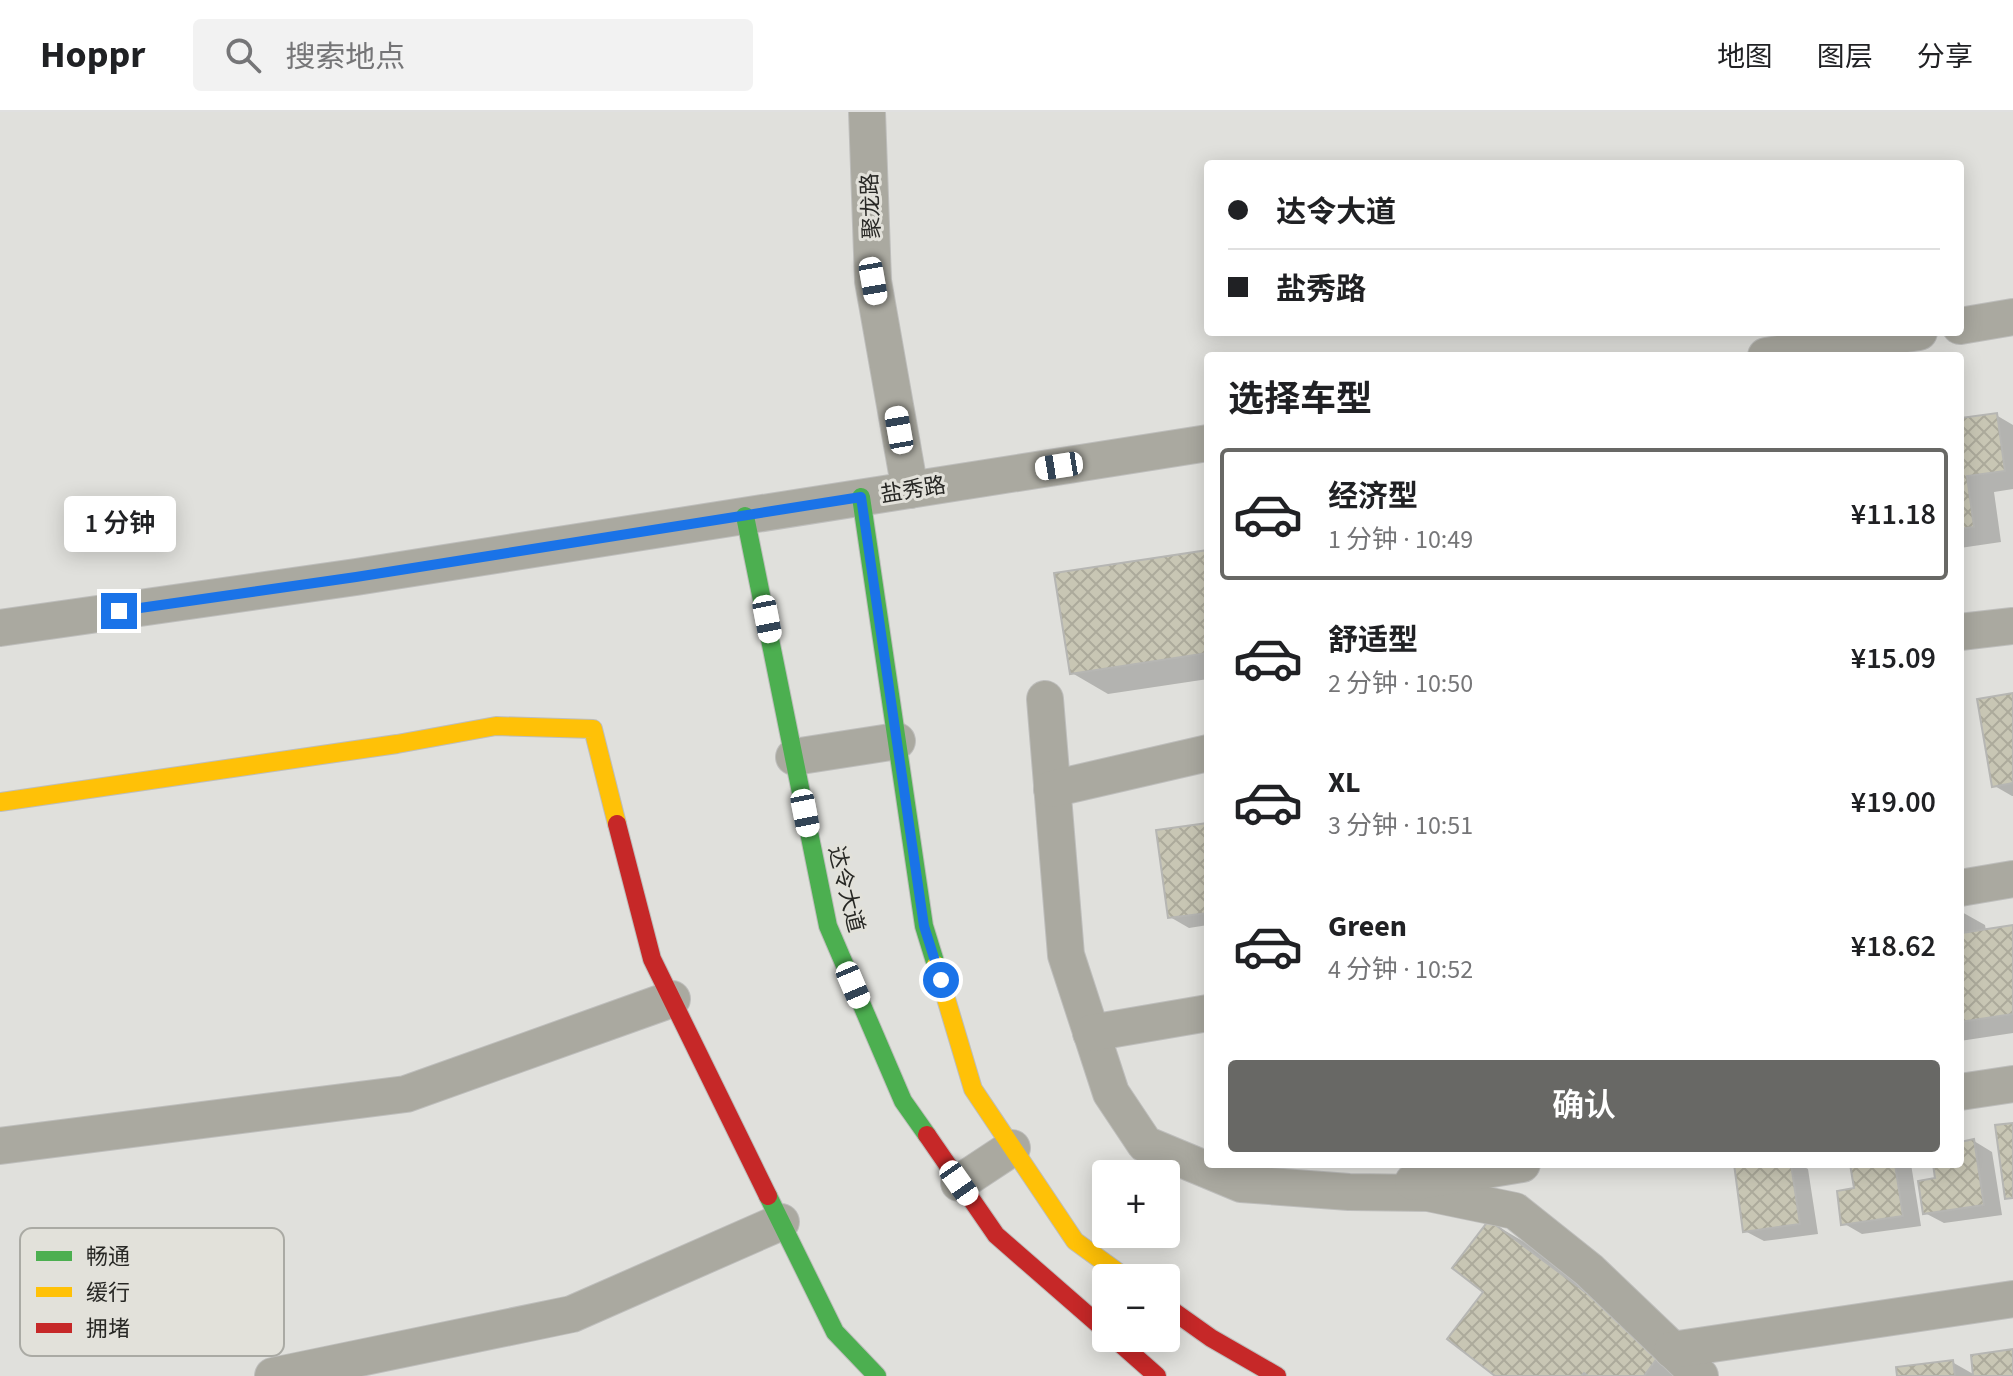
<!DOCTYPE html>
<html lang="zh">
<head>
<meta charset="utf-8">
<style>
  body { margin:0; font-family:"Source Sans 3","Noto Sans SC",sans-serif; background:#f2f2f2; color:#202124; height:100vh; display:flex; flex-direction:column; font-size:30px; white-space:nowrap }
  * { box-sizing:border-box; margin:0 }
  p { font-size:26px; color:#757577 }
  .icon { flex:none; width:44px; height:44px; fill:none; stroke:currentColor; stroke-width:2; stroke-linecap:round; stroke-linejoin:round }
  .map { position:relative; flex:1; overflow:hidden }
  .panel { position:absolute; left:1204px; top:240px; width:760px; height:816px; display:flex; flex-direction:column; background:#fff; border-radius:8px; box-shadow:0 4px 20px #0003 }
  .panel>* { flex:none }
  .guide { position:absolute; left:1204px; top:48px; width:760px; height:176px; border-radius:8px; box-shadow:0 4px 20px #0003; display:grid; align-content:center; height:176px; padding:0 24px; background:#fff }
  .buttons { position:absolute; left:1092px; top:1048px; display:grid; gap:16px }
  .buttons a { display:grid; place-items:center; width:88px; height:88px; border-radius:8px; background:#fff; box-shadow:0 4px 20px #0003; font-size:40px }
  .end { position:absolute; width:36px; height:36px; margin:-18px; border:10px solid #1a73e8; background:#fff; box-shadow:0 0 0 4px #fff }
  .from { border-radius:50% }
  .bubble { position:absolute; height:56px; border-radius:8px; background:#fff; box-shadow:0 4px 20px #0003; font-size:26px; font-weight:600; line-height:56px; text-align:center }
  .car { position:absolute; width:24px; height:48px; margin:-24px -12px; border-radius:10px; box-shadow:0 0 6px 2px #0007; background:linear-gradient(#fff 24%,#345 0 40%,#fff 0 76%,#345 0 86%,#fff 0) }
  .guide b { display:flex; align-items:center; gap:28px; height:76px; font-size:30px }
  .guide b+b { border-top:2px solid #e0e0e0 }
  .guide i { width:20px; height:20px; background:#202124 }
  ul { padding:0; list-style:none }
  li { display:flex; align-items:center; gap:24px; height:132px; margin:0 16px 12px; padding:0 8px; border:4px solid transparent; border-radius:8px }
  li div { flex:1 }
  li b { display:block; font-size:30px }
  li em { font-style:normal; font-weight:600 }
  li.on { border-color:#686865 }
  li>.icon { width:72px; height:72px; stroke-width:1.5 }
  h2 { padding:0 24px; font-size:36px; line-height:96px }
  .action { display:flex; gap:16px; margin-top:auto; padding:16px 24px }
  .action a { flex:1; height:92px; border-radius:8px; background:#686865; color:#fff; font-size:32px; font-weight:600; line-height:92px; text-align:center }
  header { display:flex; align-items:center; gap:48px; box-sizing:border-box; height:112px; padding:0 40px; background:#fff; border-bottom:2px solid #e0e0e0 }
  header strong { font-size:38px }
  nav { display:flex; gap:44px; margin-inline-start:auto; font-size:28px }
  .search { width:560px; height:72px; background:#f2f2f2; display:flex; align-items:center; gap:20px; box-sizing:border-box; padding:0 28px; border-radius:8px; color:#757577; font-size:30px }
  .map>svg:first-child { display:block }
</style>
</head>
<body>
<header>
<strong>Hoppr</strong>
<div class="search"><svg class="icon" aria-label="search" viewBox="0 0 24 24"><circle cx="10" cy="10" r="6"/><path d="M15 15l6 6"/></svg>搜索地点</div>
<nav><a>地图</a><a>图层</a><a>分享</a></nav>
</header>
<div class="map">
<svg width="2013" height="1264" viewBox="0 0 2013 1264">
  <defs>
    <pattern id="building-cross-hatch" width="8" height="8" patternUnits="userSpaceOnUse" patternTransform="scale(2)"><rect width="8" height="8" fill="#c8c6b4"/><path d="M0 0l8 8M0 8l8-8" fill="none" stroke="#acaa9b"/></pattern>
  </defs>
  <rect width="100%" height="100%" fill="#e0e0dc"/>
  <g fill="#0003">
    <path d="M1996 303 2013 313V377L1994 380 2001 430 1960 436V308Z"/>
    <path d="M1208 440V567L1108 582 1072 561Z"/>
    <path d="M2013 583V684H2012L1993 673Z"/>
    <path d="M1960 666 1964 691 1960 692Z"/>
    <path d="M1208 713V813L1189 816 1170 805Z"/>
    <path d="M1960 799 1985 813 1986 819 2013 815V921L1960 929Z"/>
    <path d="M1974 1029 1992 1040 2002 1103 1944 1111 1925 1101 1937 1067 1935 1052H1960V1032Z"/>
    <path d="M1750 1052H1799L1808 1057 1818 1122 1764 1129 1745 1119Z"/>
    <path d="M1852 1052H1911L1921 1114 1862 1122 1843 1111 1856 1078Z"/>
    <path d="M1490 1110 1526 1131 1698 1261 1695 1264H1499L1486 1179Z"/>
    <path d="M2013 1239V1264H1899L1952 1250 1975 1263Z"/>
  </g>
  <g fill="url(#building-cross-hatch)" stroke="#b6b6b3" stroke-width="2">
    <path d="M1997 301 2005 359 1967 364 1974 415 1960 417V306Z"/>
    <path d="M1208 438V541L1070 562 1054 461Z"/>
    <path d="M2013 581V671L1992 675 1977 587Z"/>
    <path d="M1208 711V801L1168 806 1156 718Z"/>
    <path d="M2013 813V902L1960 910V814L1961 821Z"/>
    <path d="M2013 1011V1086L2005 1087 1995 1013Z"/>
    <path d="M1974 1027 1984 1093 1923 1102 1918 1069 1935 1066 1933 1052H1960V1030Z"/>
    <path d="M1734 1052H1791L1800 1112 1743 1120Z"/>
    <path d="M1850 1052H1895L1903 1104 1841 1113 1837 1079 1854 1076Z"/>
    <path d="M1489 1108 1663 1238 1644 1264H1588L1584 1261 1581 1264H1495L1447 1227 1483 1180 1452 1156Z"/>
    <path d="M2013 1237V1264H1973L1971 1243Z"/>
    <path d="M1953 1248 1955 1264H1897L1896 1255Z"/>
  </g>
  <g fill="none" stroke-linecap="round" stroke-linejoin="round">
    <g stroke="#bebebc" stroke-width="38">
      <g id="street">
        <path d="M867 0 873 169 910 378"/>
        <path d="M1960 214 2013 205"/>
        <path d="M1766 244 1919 220"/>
        <path d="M0 516 356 465 1208 331"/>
        <path d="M1960 520 2013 514"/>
        <path d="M1045 587 1066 843 1111 981 1145 1032 1241 1072 1349 1080 1428 1081 1515 1099 1589 1158 1700 1264"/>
        <path d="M794 645 897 629"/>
        <path d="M1052 677 1208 641"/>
        <path d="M1960 776 2013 767"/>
        <path d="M1091 921 1208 901"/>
        <path d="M1960 980 2013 972"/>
        <path d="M0 1034 406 982 672 887"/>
        <path d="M1413 1070 1522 1052"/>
        <path d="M959 1071 1012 1036"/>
        <path d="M1672 1238 2013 1187"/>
        <path d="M273 1264 572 1202 781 1110"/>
      </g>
    </g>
    <g stroke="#bebebc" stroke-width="20">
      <g id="fast">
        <path d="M861 385 924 814 936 853"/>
        <path d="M745 404 828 814 903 989 927 1023"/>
        <path d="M768 1084 835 1220 877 1264"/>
      </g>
    </g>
    <g stroke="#bebebc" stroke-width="20">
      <g id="slow">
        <path d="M0 690 397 632 496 614 593 617 617 712"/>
        <path d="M936 853 973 977 1075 1129 1126 1166"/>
      </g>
    </g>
    <g stroke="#bebebc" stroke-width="20">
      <g id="jam">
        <path d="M617 712 652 847 768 1084"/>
        <path d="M927 1023 996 1123 1106 1219"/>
        <path d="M1166 1194 1211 1226 1277 1264"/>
        <path d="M1114 1226 1157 1264"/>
      </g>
    </g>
    <use href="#street" stroke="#aaa9a0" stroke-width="36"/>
    <use href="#fast" stroke="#4caf50" stroke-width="18"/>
    <use href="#slow" stroke="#ffc107" stroke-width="18"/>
    <use href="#jam" stroke="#c62828" stroke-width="18"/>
  </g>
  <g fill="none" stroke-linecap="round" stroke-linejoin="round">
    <path stroke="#1a73e8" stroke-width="10" d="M119 499 356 465 861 385 924 814 941 868"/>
  </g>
  <g text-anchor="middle" stroke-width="6" stroke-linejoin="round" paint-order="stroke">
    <g font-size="22" fill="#282825" stroke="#e2e1da">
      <text transform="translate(870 94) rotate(-92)" y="8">聚龙路</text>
      <text transform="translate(913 377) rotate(-9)" y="8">盐秀路</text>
      <text transform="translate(847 777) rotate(76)" y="8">达令大道</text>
    </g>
  </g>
  <rect x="20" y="1116" width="264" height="128" rx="12" fill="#e2e1da" stroke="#aaaaa4" stroke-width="2"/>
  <rect x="36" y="1139" width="36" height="10" fill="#4caf50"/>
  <rect x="36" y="1175" width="36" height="10" fill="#ffc107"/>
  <rect x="36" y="1211" width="36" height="10" fill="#c62828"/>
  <g font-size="22" fill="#282825">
    <text x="86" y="1152">畅通</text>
    <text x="86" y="1188">缓行</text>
    <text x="86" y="1224">拥堵</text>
  </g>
</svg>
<div class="buttons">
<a>+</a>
<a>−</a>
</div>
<i class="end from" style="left:941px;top:868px"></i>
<i class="end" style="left:119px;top:499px"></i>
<div class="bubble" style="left:64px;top:384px;width:112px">1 分钟</div>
<i class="car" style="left:873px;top:169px;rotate:170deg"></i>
<i class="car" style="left:899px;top:318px;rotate:350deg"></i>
<i class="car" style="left:1059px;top:354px;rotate:261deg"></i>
<i class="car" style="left:767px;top:507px;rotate:169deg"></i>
<i class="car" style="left:805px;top:701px;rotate:169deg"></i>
<i class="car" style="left:853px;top:873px;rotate:157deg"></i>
<i class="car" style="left:959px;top:1071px;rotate:145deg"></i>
<div class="guide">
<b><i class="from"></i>达令大道</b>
<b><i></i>盐秀路</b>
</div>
<section class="panel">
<h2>选择车型</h2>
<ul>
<li class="on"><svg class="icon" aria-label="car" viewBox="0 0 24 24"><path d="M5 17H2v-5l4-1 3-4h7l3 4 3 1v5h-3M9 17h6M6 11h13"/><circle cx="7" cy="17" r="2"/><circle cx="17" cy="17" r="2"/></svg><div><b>经济型</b><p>1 分钟 · 10:49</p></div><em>¥11.18</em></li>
<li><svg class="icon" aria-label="car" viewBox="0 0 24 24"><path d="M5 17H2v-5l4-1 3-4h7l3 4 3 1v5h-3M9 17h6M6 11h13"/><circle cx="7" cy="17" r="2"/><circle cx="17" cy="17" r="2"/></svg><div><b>舒适型</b><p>2 分钟 · 10:50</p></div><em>¥15.09</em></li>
<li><svg class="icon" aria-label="car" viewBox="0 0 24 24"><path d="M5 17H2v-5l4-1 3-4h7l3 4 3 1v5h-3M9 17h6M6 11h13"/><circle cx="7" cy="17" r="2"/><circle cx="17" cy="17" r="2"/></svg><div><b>XL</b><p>3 分钟 · 10:51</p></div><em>¥19.00</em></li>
<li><svg class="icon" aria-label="car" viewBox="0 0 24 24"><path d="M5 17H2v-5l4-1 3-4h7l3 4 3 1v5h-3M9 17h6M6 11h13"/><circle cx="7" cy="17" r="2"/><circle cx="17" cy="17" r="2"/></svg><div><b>Green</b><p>4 分钟 · 10:52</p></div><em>¥18.62</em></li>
</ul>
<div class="action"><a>确认</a></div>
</section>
</div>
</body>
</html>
